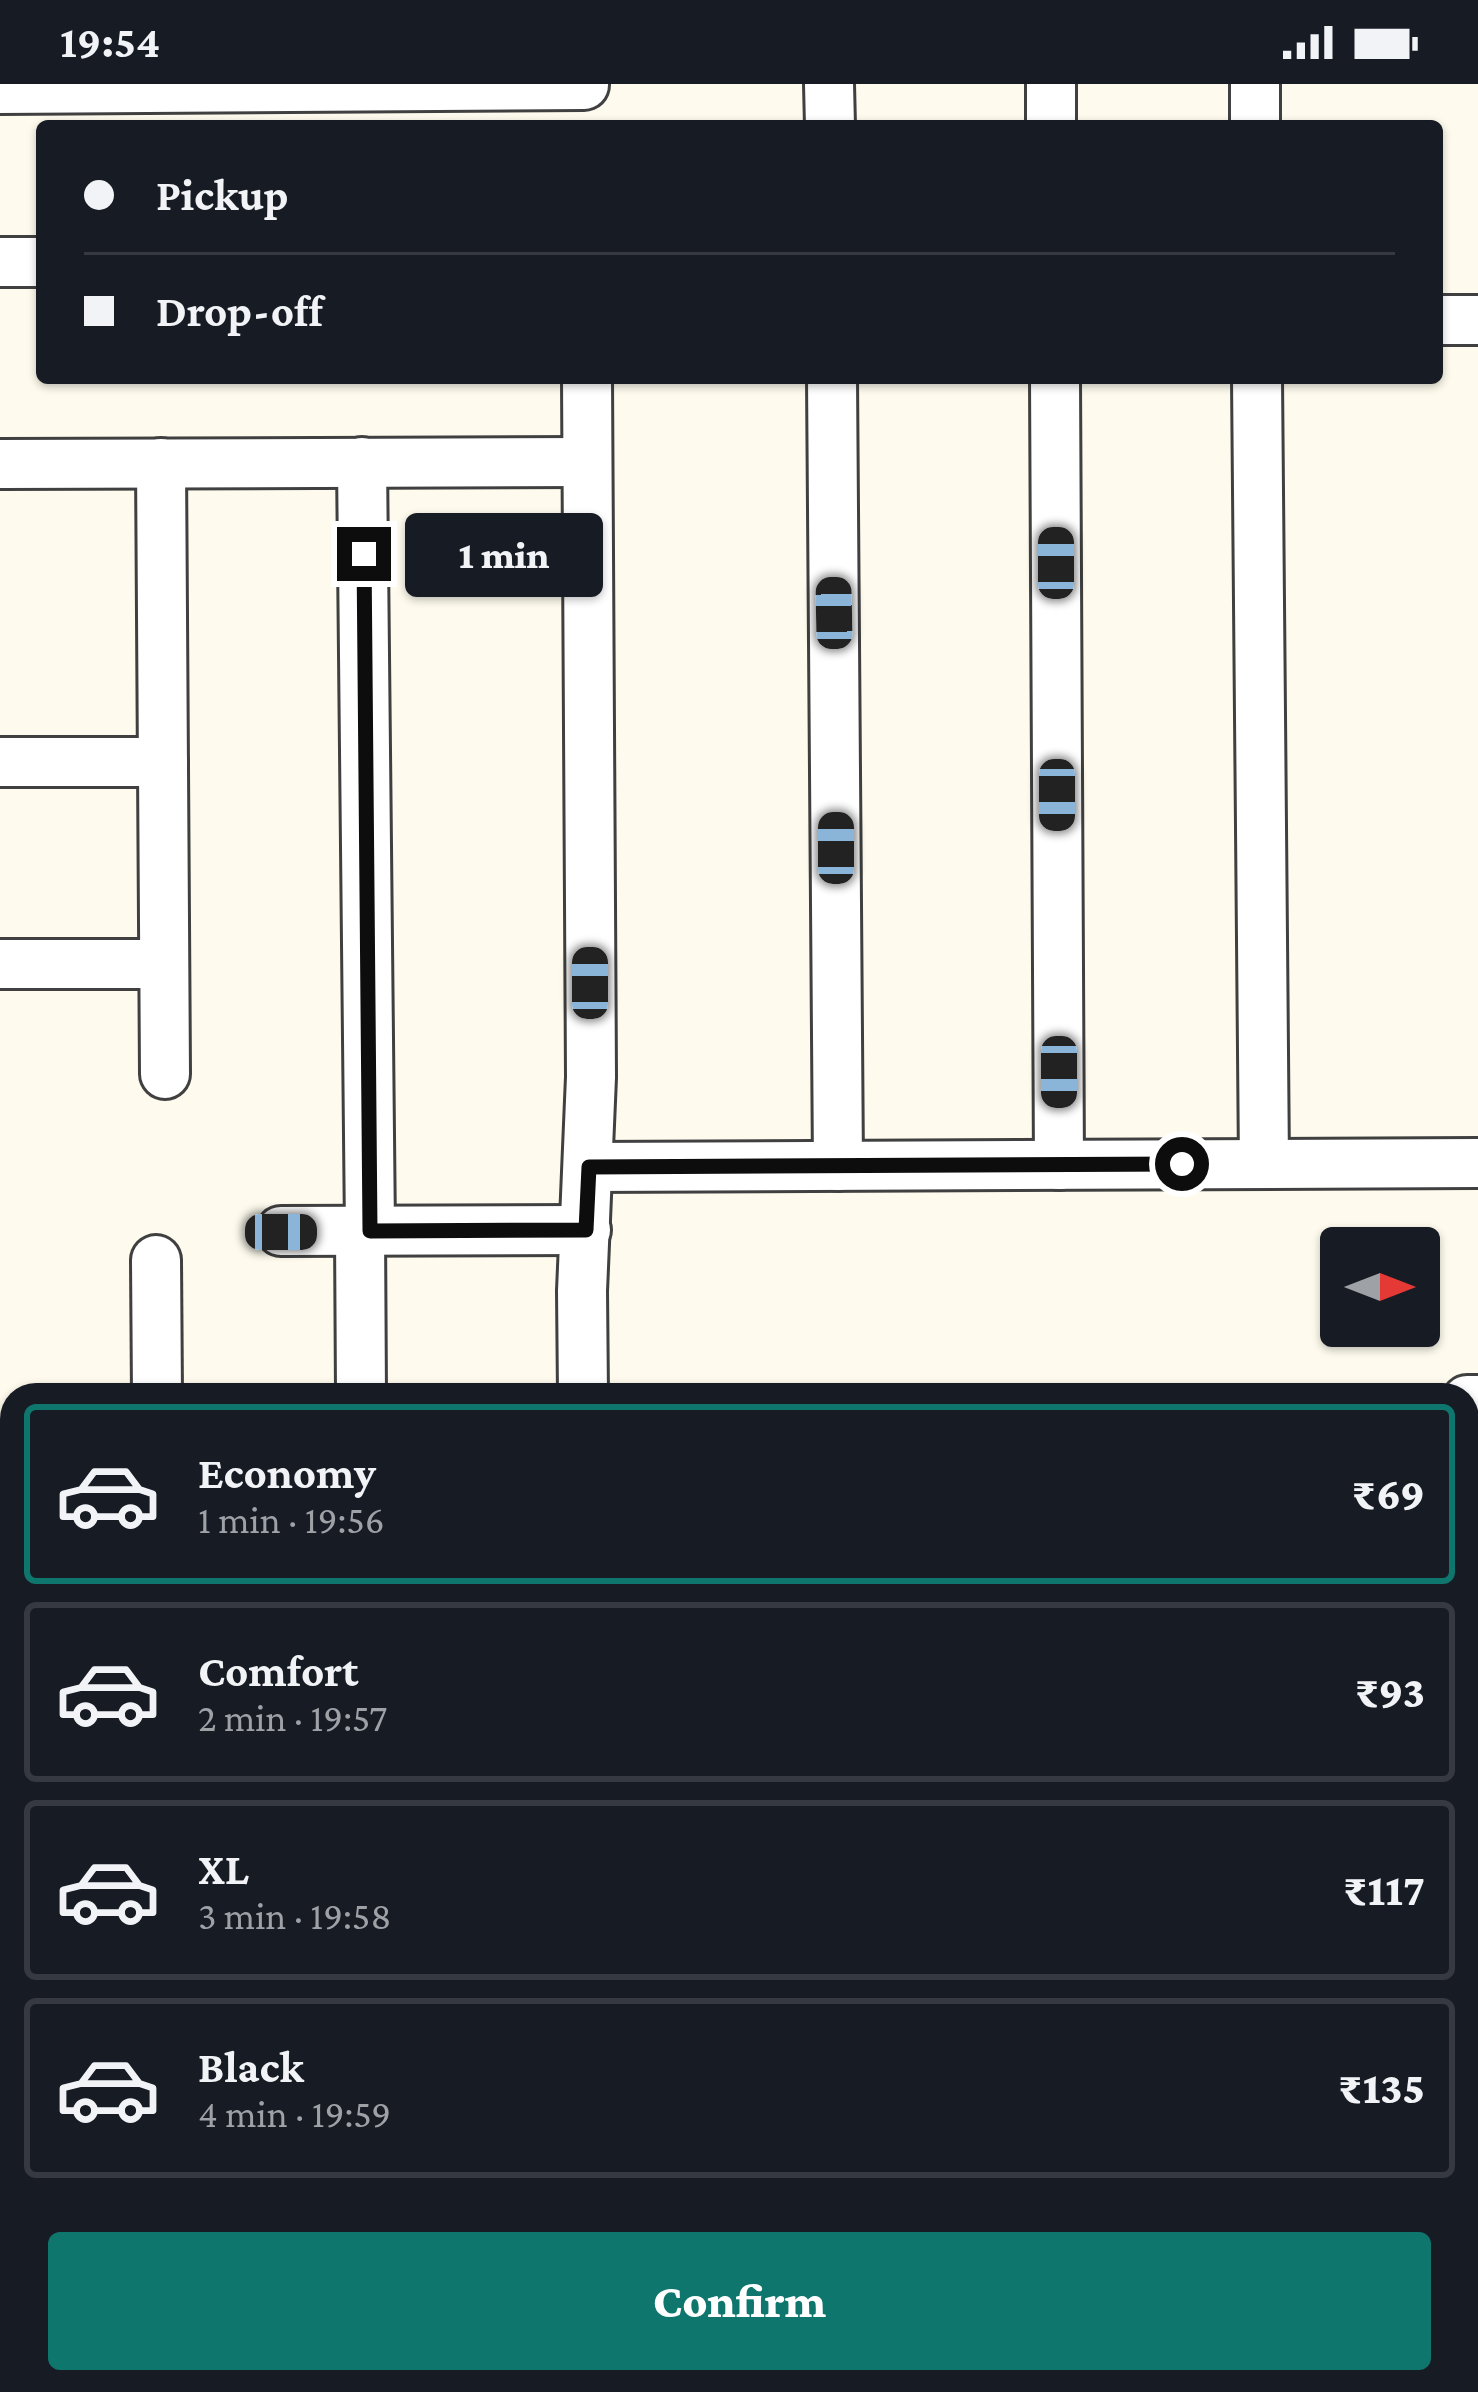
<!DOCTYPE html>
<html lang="en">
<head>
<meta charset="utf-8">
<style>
  body { margin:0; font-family:"Crimson Pro",serif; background:#242831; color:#f1f3f6; height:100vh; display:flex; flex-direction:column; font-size:45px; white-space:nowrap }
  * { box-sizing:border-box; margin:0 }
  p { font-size:39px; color:#9ea1a6 }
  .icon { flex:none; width:66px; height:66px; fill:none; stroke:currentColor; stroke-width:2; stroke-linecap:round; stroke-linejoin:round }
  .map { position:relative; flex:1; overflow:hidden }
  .drawer { position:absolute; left:0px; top:1299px; width:1479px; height:1011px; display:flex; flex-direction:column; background:#171b24; border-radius:36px 36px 0 0; box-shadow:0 3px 9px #0004 }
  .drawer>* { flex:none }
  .guide { position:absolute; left:36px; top:36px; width:1407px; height:264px; border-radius:12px; box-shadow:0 3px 9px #0004; display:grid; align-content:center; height:264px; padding:0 48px; background:#171b24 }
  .needle { width:78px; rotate:90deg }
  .controls { position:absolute; left:1320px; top:1143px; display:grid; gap:24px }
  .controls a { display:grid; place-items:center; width:120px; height:120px; border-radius:12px; background:#171b24; box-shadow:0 3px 9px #0004; font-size:60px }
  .end { position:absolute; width:54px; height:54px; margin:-27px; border:15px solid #0d0d0d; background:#fff; box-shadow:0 0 0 6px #fff }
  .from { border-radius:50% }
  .bubble { position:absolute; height:84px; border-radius:12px; background:#171b24; box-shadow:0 3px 9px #0004; font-size:39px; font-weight:800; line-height:84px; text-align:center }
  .car { position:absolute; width:36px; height:72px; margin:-36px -18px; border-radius:15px; box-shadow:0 0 9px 3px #0007; background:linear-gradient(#222 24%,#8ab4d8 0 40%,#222 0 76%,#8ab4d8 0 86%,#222 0) }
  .guide b { display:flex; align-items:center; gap:42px; height:114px; font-size:45px }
  .guide b+b { border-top:3px solid #363941 }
  .guide i { width:30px; height:30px; background:#f1f3f6 }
  ul { padding:21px 0 0; list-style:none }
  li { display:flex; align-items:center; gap:36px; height:180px; margin:0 24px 18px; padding:0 24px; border:6px solid #363941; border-radius:12px }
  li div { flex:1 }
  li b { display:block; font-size:45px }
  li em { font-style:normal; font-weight:800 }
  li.current { border-color:#0f766e }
  li>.icon { width:108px; height:108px; stroke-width:1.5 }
  .button { display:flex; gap:24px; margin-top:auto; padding:24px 48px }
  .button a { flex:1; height:138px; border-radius:12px; background:#0f766e; color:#fff; font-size:48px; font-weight:800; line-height:138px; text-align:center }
  .status { display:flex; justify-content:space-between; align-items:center; height:84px; padding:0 60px; background:#171b24; direction:ltr }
  .status svg { height:33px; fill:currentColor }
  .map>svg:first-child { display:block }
</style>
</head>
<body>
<div class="status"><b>19:54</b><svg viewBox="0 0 49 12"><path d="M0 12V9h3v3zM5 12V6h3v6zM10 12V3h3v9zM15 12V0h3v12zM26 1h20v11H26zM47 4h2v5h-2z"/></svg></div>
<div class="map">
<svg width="1478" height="2308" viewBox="0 0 1478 2308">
  <rect width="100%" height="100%" fill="#fefbee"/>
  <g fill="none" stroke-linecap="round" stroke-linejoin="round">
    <g stroke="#404040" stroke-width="54">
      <g id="minor">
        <path d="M829 0 830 42"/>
        <path d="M1051 0V42"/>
        <path d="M1255 0V42"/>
        <path d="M0 5 584 1"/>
        <path d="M0 178H42"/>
        <path d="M1437 236H1478"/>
        <path d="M832 294 838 1082"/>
        <path d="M1055 294 1059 1081"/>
        <path d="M1257 294 1264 1080"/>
        <path d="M362 378 370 1147"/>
        <path d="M161 379 165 990"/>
        <path d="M0 380 587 378"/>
        <path d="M0 678H163"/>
        <path d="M0 880H164"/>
        <path d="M589 1083 1478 1079"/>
        <path d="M281 1147 586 1146"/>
        <path d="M360 1147 361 1311"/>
        <path d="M156 1176 157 1311"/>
        <path d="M583 1311 582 1207 591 993 587 294"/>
        <path d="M1467 1316H1478"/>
        <path d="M1467 1540H1478"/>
        <path d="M0 1768 12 1771"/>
        <path d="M0 2073 12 2074"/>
        <path d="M717 2308V2298"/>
      </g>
    </g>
    <g stroke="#404040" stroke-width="66">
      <g id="tertiary">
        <path d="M1467 2075H1478"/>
        <path d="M255 2298V2301L608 2298"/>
      </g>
    </g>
    <use href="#minor" stroke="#fff" stroke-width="48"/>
    <use href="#tertiary" stroke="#fff" stroke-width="60"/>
  </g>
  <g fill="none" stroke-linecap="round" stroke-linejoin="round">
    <path stroke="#0d0d0d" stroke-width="15" d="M364 470 370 1147 586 1146 589 1083 1182 1080"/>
  </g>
</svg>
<div class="controls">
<a><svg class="needle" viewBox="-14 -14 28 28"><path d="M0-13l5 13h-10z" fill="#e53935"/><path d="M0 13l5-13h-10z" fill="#9ea1a6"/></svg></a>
</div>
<i class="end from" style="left:1182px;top:1080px"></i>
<i class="end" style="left:364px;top:470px"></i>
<div class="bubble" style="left:405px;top:429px;width:198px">1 min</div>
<i class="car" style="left:1056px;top:479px;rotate:0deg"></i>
<i class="car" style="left:834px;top:529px;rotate:359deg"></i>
<i class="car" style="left:1057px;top:711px;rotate:180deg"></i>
<i class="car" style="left:836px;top:764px;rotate:0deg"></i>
<i class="car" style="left:590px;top:899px;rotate:0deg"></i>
<i class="car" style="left:1059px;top:988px;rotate:180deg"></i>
<i class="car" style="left:281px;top:1148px;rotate:90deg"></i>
<div class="guide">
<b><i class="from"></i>Pickup</b>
<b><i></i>Drop-off</b>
</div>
<section class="drawer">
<ul>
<li class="current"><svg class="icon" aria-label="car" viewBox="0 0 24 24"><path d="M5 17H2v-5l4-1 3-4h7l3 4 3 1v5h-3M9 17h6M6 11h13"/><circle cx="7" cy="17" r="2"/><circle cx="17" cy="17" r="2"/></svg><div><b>Economy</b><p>1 min · 19:56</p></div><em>₹69</em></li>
<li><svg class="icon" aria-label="car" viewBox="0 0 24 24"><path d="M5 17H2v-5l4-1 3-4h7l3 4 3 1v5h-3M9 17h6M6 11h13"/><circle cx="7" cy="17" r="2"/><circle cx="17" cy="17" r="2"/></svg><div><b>Comfort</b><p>2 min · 19:57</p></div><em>₹93</em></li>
<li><svg class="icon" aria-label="car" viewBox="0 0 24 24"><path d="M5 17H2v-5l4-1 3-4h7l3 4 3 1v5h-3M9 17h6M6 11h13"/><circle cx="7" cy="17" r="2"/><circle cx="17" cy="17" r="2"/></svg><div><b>XL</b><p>3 min · 19:58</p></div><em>₹117</em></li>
<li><svg class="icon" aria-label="car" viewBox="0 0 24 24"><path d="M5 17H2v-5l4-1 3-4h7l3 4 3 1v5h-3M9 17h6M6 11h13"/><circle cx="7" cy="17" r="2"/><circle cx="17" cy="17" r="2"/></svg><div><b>Black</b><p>4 min · 19:59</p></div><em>₹135</em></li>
</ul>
<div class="button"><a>Confirm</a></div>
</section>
</div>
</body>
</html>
